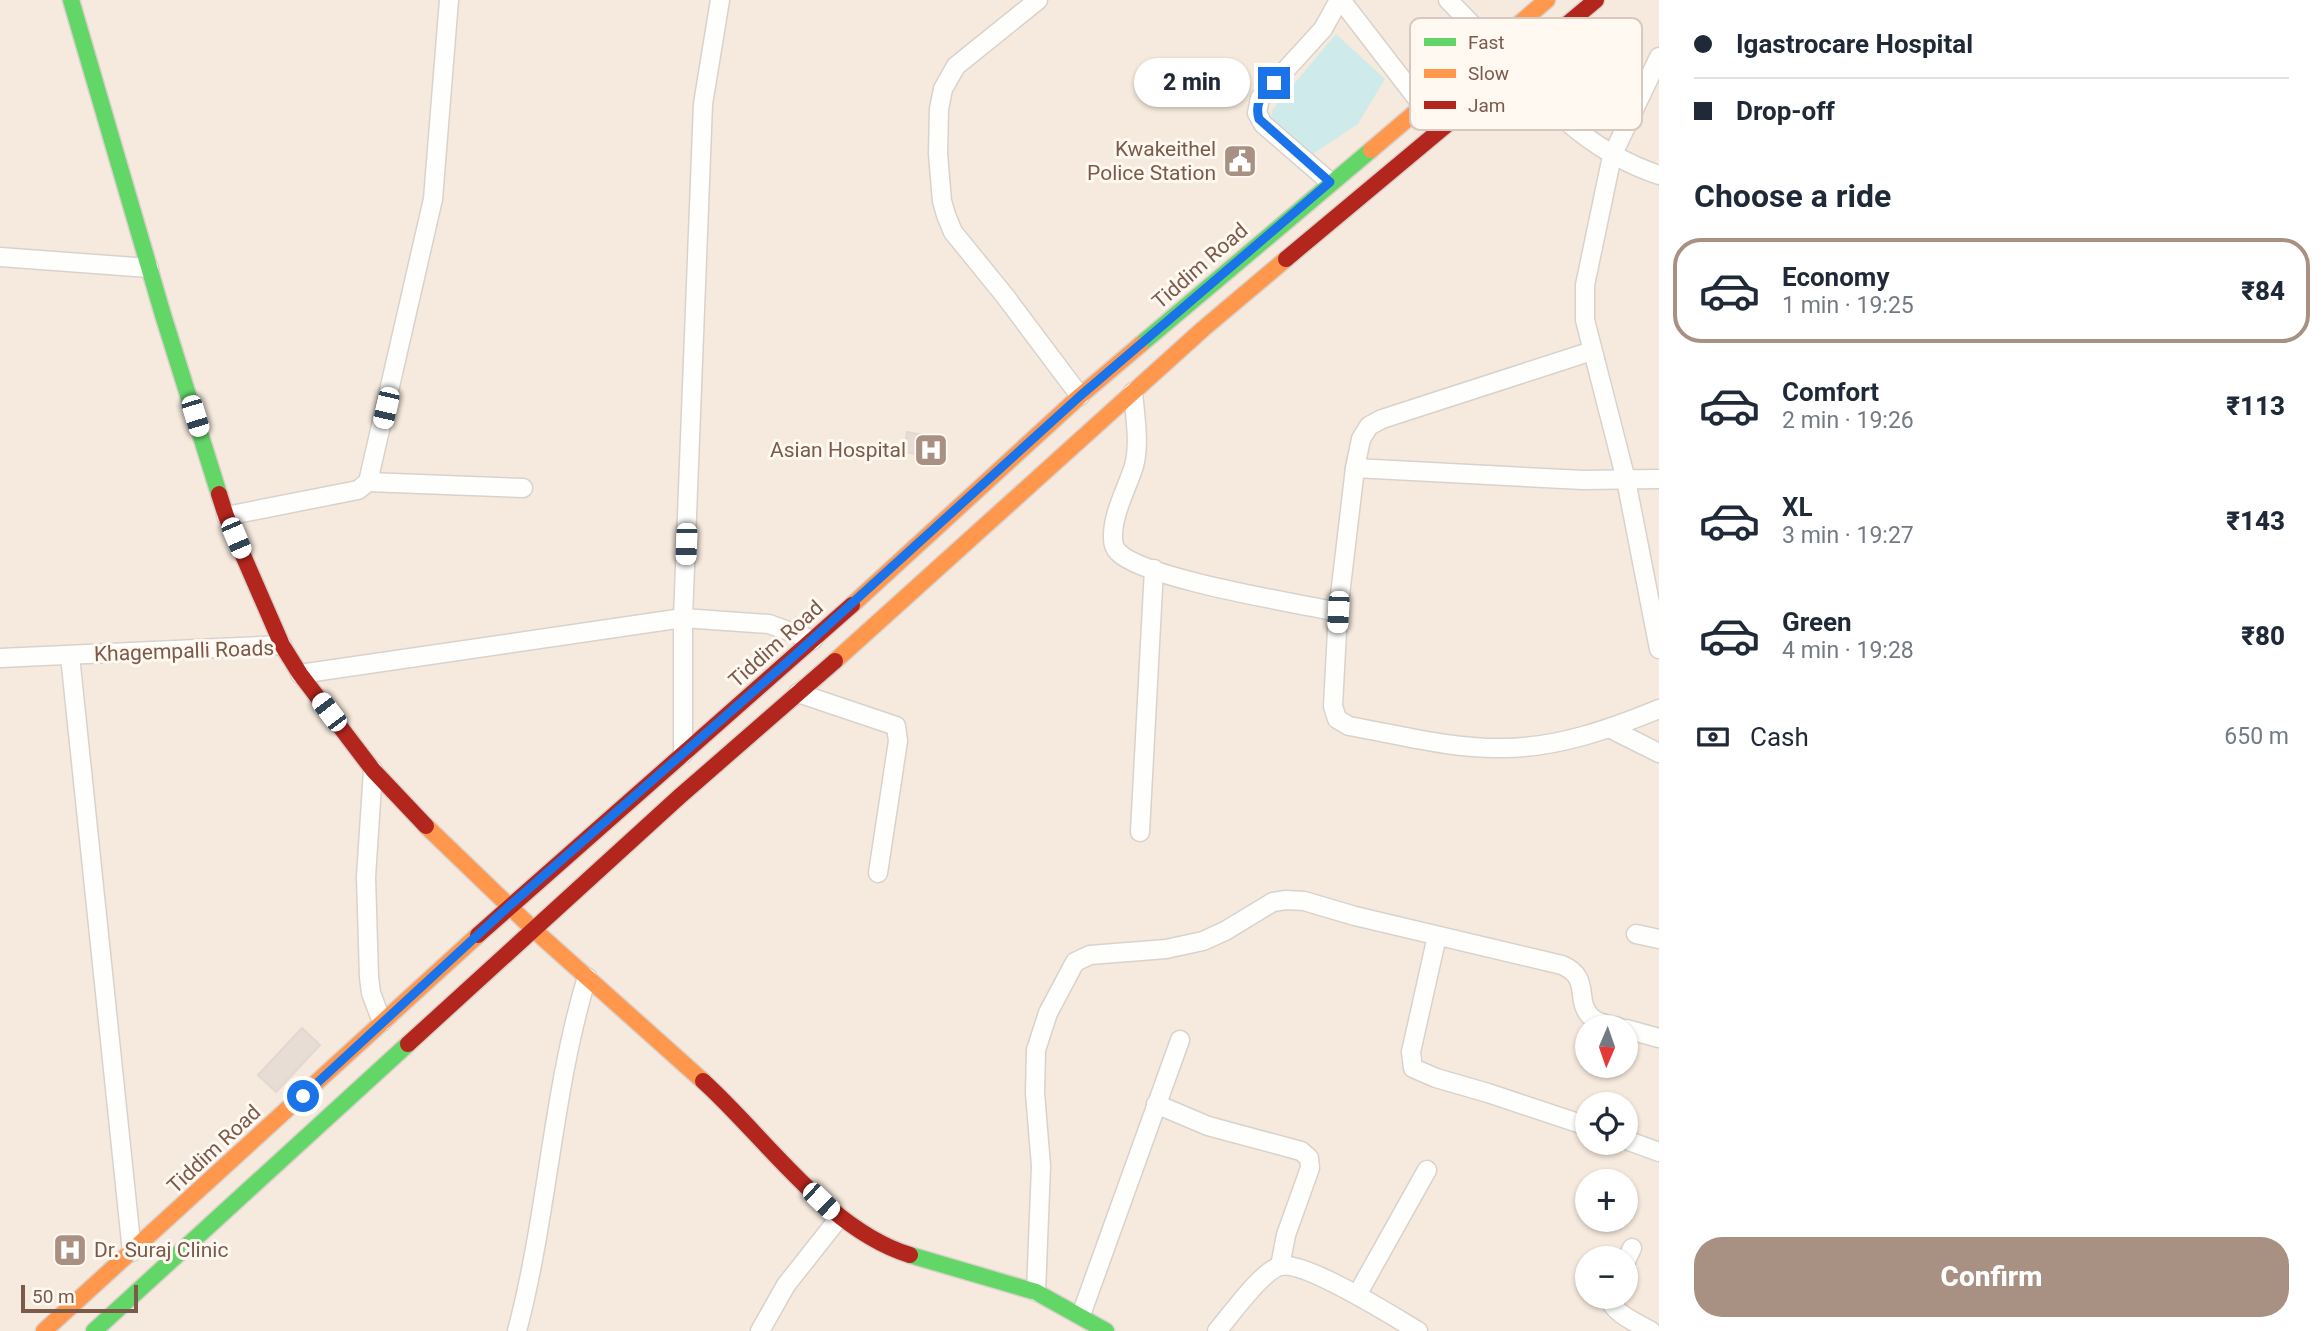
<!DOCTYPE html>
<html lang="en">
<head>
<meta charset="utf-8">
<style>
  body { margin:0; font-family:Roboto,sans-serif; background:#f6f6f7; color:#1f2937; height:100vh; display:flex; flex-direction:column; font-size:26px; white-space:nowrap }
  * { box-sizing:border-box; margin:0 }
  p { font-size:23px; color:#747a83 }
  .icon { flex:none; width:38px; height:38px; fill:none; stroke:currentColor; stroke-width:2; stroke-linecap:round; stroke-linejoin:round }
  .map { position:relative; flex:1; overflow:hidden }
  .panel { display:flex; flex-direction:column; background:#fff; width:665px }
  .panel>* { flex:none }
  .top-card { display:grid; align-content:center; height:154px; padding:0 35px; background:#fff }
  .needle { width:46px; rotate:182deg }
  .buttons { position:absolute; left:1575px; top:1015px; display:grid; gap:14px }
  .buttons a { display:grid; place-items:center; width:63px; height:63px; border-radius:50%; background:#fff; box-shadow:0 2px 5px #0004; font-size:35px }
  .scale { position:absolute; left:21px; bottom:18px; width:117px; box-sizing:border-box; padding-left:7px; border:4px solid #7c5a4a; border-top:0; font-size:19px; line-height:24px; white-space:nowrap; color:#7c5a4a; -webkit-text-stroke:5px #fff9f2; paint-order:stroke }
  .end { position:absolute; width:32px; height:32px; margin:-16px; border:9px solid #1a73e8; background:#fff; box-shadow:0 0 0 4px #fff }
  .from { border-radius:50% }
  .bubble { position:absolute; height:49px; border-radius:24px; background:#fff; box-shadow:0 2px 5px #0004; font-size:23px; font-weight:800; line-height:49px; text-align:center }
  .car { position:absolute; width:21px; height:42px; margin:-21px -10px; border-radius:9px; box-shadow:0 0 5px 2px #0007; background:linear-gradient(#fff 24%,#345 0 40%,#fff 0 76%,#345 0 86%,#fff 0) }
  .top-card b { display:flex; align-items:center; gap:24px; height:66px; font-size:26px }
  .top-card b+b { border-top:2px solid #e0e1e3 }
  .top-card i { width:18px; height:18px; background:#1f2937 }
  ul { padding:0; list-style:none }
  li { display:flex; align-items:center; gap:21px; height:105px; margin:0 14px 10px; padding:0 21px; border:4px solid transparent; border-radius:28px }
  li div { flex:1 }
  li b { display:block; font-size:26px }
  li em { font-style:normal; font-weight:800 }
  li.on { border-color:#a89083 }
  li>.icon { width:63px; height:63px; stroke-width:1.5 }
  h2 { padding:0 35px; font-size:32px; line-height:84px }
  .pay { display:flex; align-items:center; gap:18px; height:77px; padding:0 35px; font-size:26px }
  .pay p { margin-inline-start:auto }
  .button { display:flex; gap:14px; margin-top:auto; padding:14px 35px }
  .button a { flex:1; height:80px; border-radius:28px; background:#a89083; color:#fff; font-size:28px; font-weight:800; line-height:80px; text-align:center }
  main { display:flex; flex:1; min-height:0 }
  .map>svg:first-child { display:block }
</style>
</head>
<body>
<main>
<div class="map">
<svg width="1659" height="1331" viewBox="0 0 1659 1331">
  <rect width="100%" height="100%" fill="#faf5ee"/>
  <path fill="#f6eade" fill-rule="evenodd" d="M0 0H1659V1331H0ZM1587 1027H1626V1066H1587ZM1587 1104H1626V1143H1587ZM1587 1181H1626V1220H1587ZM1587 1258H1626V1297H1587Z"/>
  <path fill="#cfeaeb" d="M1336 34 1385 79 1358 124 1310 156 1271 123 1272 110Z"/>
  <g fill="#e7ddd5" stroke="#e3d8d0" stroke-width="2">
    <path d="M907 432 946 439 943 459 904 452Z"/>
    <path d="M302 1028 320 1045 276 1092 258 1075Z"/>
  </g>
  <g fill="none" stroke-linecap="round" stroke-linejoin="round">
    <g stroke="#d9d2cc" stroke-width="21">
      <g id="street">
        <path d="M1038 0 956 66 943 89 939 109 938 154 942 201 946 215 953 232 1005 296 1080 396"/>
        <path d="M1341 0 1422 105"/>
        <path d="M1448 0 1492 45"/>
        <path d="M1659 57 1612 156 1585 285V320L1626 480 1659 649"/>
        <path d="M1513 69C1558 116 1596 154 1659 175"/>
        <path d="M1330 182 1263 124 1257 113 1260 98 1323 29 1339 0"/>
        <path d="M0 257 149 268"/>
        <path d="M1592 351 1382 419 1369 426 1361 439 1355 468 1338 612 1333 706 1337 719 1349 726C1400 735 1452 749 1503 748 1557 748 1610 729 1659 709"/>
        <path d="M1133 392C1135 416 1140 443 1134 466 1127 488 1112 515 1113 538 1113 543 1115 549 1118 552 1144 579 1296 603 1338 612"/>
        <path d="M1355 468 1583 480 1659 479"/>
        <path d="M368 482 523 488"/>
        <path d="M226 516 358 490 368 482 433 199 449 0"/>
        <path d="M70 656 132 1252"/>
        <path d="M0 658 282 645"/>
        <path d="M300 674 683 618 769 624 813 640"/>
        <path d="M798 693 896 726 898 741 878 873"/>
        <path d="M1611 729 1659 753"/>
        <path d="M683 754V618L703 104 720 0"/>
        <path d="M373 770 366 877 369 977 371 993 382 1022"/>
        <path d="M1140 832 1154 569"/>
        <path d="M1636 934 1659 939"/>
        <path d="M1437 936 1411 1052 1413 1068 1436 1078 1488 1093 1587 1126"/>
        <path d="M1626 1029 1659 1038"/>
        <path d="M1156 1104 1208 1126 1301 1151 1309 1158 1310 1168 1286 1235 1280 1266"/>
        <path d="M1626 1140 1659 1152"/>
        <path d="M1626 1261 1632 1248"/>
        <path d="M1036 1292 1041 1166 1035 1093 1036 1050 1048 1013 1075 962 1090 955 1166 949 1203 941 1225 931 1273 902 1286 900 1304 901 1355 916 1562 965C1592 978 1574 1000 1591 1017 1598 1024 1609 1025 1618 1027"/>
        <path d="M1357 1295 1427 1170"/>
        <path d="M1609 1297C1612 1313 1637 1323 1651 1331"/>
        <path d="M1081 1315 1180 1040"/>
        <path d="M517 1331C548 1214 552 1092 587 977"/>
        <path d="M760 1331 786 1285 839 1218"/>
        <path d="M1217 1331C1230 1316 1263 1269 1281 1266 1306 1261 1394 1317 1418 1331"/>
      </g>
    </g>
    <g stroke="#dad0ca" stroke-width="19">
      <g id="fast">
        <path d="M71 0 163 315 219 494"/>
        <path d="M1140 345 1371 150"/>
        <path d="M910 1255 1036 1292 1106 1331"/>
        <path d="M94 1331 408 1044"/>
      </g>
    </g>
    <g stroke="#dad0ca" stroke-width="19">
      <g id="slow">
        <path d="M1371 150 1547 0"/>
        <path d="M852 605 1080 396 1140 345"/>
        <path d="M835 661 1203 329 1286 259"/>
        <path d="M426 826 533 929 703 1081"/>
        <path d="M44 1331 478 935"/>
      </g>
    </g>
    <g stroke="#dad0ca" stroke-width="19">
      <g id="jam">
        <path d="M1286 259 1596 0"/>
        <path d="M219 494 226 516 282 645 300 674 373 770 426 826"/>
        <path d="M478 935 852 605"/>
        <path d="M408 1044 679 797 835 661"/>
        <path d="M703 1081C766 1138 828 1230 910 1255"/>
      </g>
    </g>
    <use href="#street" stroke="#fefefc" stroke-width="18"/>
    <use href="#fast" stroke="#63d668" stroke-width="16"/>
    <use href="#slow" stroke="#ff974d" stroke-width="16"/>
    <use href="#jam" stroke="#b3261e" stroke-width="16"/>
  </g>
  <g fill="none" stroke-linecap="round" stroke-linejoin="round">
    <path stroke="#1a73e8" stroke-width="9" d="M303 1096 509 906 794 656 1080 396 1330 182 1259 119C1254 102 1263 94 1274 83"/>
  </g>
  <defs>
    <g id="civic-square" transform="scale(1.75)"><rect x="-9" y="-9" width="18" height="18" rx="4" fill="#a89083" stroke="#fff9f2"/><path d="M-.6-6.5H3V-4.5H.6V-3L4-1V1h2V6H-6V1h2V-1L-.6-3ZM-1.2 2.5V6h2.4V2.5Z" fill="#fff"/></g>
    <g id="hospital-square" transform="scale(1.75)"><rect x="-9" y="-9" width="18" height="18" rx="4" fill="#a89083" stroke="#fff9f2"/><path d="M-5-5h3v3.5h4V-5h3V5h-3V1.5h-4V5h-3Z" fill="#fff"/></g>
  </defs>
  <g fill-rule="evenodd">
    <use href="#civic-square" x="1240" y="161"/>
    <use href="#hospital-square" x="931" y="450"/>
    <use href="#hospital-square" x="70" y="1250"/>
  </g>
  <g text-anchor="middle" stroke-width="6" stroke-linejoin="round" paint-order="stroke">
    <g font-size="21" fill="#7c5a4a" stroke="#fff9f2" text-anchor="end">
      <text x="1216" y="156">Kwakeithel<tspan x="1216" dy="24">Police Station</tspan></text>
      <text x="906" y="457">Asian Hospital</text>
      <text x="94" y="1257" text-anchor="start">Dr. Suraj Clinic</text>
    </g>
    <g font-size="21" fill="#7c5a4a" stroke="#fff9f2">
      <text transform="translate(1200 266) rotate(-41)" y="7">Tiddim Road</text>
      <text transform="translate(776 644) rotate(-42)" y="7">Tiddim Road</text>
      <text transform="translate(184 651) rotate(-2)" y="7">Khagempalli Roads</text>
      <text transform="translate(214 1149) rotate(-43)" y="7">Tiddim Road</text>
    </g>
  </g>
  <rect x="1410" y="18" width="232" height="112" rx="10" fill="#fff9f2" stroke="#d8c9c0" stroke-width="2"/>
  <rect x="1424" y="38" width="32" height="8" fill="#63d668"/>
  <rect x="1424" y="69" width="32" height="9" fill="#ff974d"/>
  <rect x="1424" y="101" width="32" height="8" fill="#b3261e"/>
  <g font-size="19" fill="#7c5a4a">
    <text x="1468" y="49">Fast</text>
    <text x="1468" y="80">Slow</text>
    <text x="1468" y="112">Jam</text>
  </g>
</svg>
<div class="buttons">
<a><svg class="needle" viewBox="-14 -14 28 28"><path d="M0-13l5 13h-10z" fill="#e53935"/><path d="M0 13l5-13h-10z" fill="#747a83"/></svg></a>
<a><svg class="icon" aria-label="locate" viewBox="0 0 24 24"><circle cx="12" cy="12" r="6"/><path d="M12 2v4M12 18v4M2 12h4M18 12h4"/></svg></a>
<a>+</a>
<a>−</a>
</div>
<div class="scale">50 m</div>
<i class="end from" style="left:303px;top:1096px"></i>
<i class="end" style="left:1274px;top:83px"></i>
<div class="bubble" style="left:1134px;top:58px;width:116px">2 min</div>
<i class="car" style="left:386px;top:408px;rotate:193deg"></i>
<i class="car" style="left:195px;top:416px;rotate:163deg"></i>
<i class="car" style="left:236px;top:538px;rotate:157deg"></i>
<i class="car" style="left:686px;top:544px;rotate:182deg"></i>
<i class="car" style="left:1338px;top:612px;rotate:183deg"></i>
<i class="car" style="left:329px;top:712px;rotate:323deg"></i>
<i class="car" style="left:821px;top:1201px;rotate:134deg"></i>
</div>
<section class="panel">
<div class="top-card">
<b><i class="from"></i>Igastrocare Hospital</b>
<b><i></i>Drop-off</b>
</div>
<h2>Choose a ride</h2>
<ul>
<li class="on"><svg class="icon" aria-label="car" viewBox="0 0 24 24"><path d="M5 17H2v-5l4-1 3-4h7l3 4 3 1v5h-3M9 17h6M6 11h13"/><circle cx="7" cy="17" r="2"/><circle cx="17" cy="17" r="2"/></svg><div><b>Economy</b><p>1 min · 19:25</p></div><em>₹84</em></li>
<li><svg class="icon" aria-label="car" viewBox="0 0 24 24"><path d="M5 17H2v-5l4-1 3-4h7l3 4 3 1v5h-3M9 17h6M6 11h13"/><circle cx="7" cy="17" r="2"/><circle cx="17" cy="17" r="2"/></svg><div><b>Comfort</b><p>2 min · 19:26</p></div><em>₹113</em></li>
<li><svg class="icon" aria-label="car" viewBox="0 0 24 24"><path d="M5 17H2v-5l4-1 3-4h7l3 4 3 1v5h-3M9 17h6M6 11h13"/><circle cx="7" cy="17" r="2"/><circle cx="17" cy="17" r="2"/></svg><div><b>XL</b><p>3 min · 19:27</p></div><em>₹143</em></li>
<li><svg class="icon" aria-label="car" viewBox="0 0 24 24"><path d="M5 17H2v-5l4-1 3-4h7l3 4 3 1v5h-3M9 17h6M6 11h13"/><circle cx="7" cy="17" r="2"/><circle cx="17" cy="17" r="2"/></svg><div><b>Green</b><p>4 min · 19:28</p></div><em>₹80</em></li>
</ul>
<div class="pay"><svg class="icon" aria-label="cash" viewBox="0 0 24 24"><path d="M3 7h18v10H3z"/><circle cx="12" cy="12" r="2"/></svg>Cash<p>650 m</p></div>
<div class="button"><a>Confirm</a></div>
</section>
</main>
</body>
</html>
